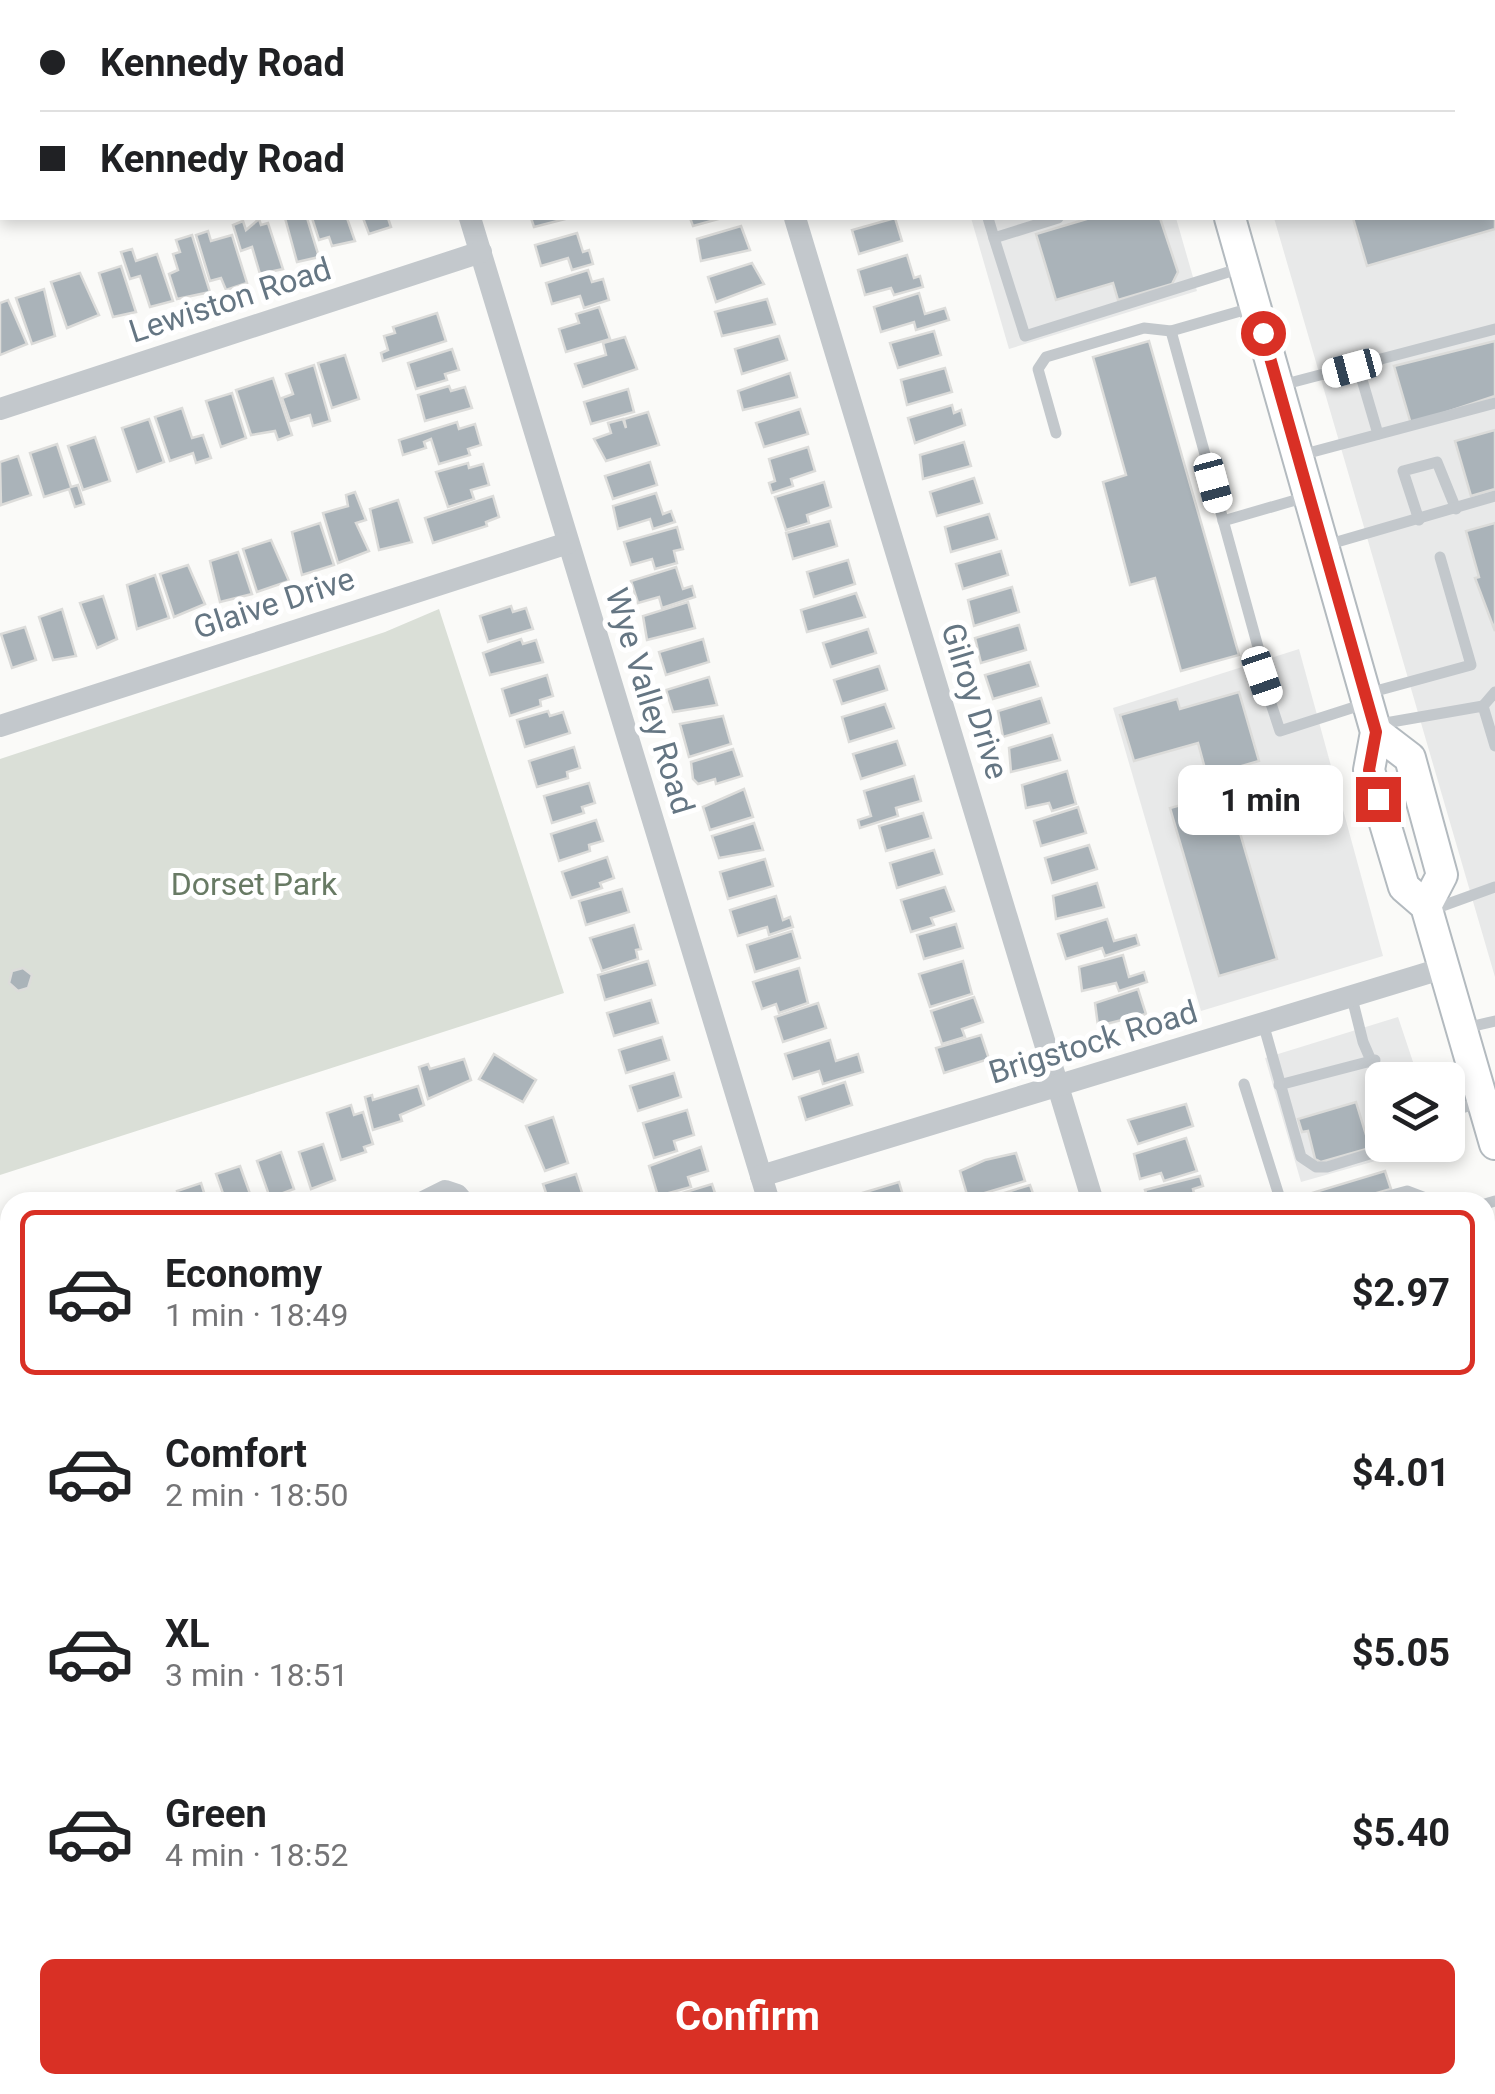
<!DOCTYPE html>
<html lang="en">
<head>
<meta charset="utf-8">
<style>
  body { margin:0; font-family:Roboto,sans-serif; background:#f6f6f6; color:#202124; height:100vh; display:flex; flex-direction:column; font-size:38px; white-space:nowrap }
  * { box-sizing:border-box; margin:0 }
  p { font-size:32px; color:#757577 }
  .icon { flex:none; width:55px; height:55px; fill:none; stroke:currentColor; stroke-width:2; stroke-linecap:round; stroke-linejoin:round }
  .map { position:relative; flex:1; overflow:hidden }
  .panel { position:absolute; left:0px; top:1192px; width:1495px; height:902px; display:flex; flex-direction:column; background:#fff; border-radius:30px 30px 0 0; box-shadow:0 5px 15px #0003 }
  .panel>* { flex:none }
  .guide { position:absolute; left:0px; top:0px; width:1495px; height:220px; box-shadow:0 5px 15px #0003; display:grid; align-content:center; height:220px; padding:0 40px; background:#fff }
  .buttons { position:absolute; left:1365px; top:1062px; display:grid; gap:20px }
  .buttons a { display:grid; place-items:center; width:100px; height:100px; border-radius:15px; background:#fff; box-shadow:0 5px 15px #0003; font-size:50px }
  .end { position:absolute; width:45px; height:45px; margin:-22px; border:12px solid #d93025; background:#fff; box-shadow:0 0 0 5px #fff }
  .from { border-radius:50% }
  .bubble { position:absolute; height:70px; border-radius:15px; background:#fff; box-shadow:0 5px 15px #0003; font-size:32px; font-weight:700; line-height:70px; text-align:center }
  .car { position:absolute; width:30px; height:60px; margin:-30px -15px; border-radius:12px; box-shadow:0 0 8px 2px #0007; background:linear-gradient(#fff 24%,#345 0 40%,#fff 0 76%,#345 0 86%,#fff 0) }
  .guide b { display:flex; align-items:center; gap:35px; height:95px; font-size:38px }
  .guide b+b { border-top:2px solid #e0e0e0 }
  .guide i { width:25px; height:25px; background:#202124 }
  ul { padding:18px 0 0; list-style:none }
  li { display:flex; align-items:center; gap:30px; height:165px; margin:0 20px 15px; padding:0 20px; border:5px solid transparent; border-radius:15px }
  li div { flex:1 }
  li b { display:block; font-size:38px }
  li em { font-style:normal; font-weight:700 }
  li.current { border-color:#d93025 }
  li>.icon { width:90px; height:90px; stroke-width:1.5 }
  .action { display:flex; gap:20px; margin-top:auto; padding:20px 40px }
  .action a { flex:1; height:115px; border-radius:15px; background:#d93025; color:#fff; font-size:40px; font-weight:700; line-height:115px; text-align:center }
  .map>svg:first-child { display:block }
</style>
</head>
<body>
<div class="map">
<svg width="1495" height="2094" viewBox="0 0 1495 2094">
  <rect width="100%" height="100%" fill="#fafaf8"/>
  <g fill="#e8e9e9">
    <path d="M1212 0H1495V977L1274 218H1492V2Z"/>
    <path d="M971 218H1176L1197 291 1009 349Z"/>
    <path d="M1299 649 1383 956 1201 1011 1113 708Z"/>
    <path d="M1398 1017 1419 1080H1382V1145H1432L1301 1182 1265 1058Z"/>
    <path d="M1495 1596V1848L1485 1850V1599Z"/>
  </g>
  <g fill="#dadfd7">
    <path d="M439 609 564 993 0 1175V759L385 632Z"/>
    <path d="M10 1549V1797L0 1791V1565Z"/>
    <path d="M485 2085H857L851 2094H500Z"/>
  </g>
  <g fill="#aab3b9" stroke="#dcdcda" stroke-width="2.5">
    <path d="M8 0H49L50 2H8Z"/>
    <path d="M952 0H1052L1053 2H951Z"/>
    <path d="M1291 0H1495V229L1367 266 1353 218H1492V2Z"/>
    <path d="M285 218H307L319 257 297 262Z"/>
    <path d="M312 218H347L355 241 332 246 329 237 319 240Z"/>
    <path d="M363 218H388L391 227 369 234Z"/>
    <path d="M531 218H569L534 227Z"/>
    <path d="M690 218H722L693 226Z"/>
    <path d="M895 218 902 241 859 254 852 230Z"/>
    <path d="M1090 218H1160L1178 272 1172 284 1118 300 1113 283 1056 300 1036 234Z"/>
    <path d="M259 219 261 225 268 223 283 269 260 274 252 247 241 251 233 225 243 221 246 230Z"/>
    <path d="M741 226 750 250 701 261 697 239Z"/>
    <path d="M208 231 211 241 232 235 247 283 226 290 221 278 210 281 196 235Z"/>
    <path d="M577 233 583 252 589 250 593 264 572 270 568 258 541 266 535 245Z"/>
    <path d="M192 235 210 292 177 299 169 274 178 270 173 254 180 252 176 240Z"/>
    <path d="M132 249 136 261 157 254 173 301 150 307 140 276 130 279 121 252Z"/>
    <path d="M907 255 914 278 920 276 923 287 894 295 891 288 865 295 858 270Z"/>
    <path d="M752 263 764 284 716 302 708 277Z"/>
    <path d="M121 266 136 312 113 317 99 273Z"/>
    <path d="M588 270 592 282 603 279 609 300 584 308 580 296 552 304 546 283Z"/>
    <path d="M80 273 99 315 67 328 51 282Z"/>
    <path d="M44 289 55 336 32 344 16 298Z"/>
    <path d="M919 293 925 314 945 308 949 320 916 330 914 322 881 332 874 307Z"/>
    <path d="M767 299 775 324 722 336 715 312Z"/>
    <path d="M8 300 27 344 0 355V303Z"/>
    <path d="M599 307 610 339 566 352 559 329 579 323 576 314Z"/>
    <path d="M437 313 446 341 383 361 381 353 388 350 384 336 395 333 393 327Z"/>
    <path d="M934 331 941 355 898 368 890 343Z"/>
    <path d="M779 336 787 360 742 374 735 349Z"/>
    <path d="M625 337 637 369 583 387 575 364 606 355 603 343Z"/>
    <path d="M1149 341 1239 655 1181 671 1155 578 1130 585 1103 482 1126 475 1093 357Z"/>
    <path d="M1495 341V396L1411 424 1394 366Z"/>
    <path d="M452 349 459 370 445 374 447 380 416 389 408 363Z"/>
    <path d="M345 355 359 399 332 408 318 363Z"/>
    <path d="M314 365 330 421 313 426 310 415 290 421 282 398 293 394 286 374Z"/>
    <path d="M945 368 952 392 907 405 901 380Z"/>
    <path d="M790 373 797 397 743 410 738 391Z"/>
    <path d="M273 378 292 435 278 440 275 431 251 435 236 390Z"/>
    <path d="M449 386 451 391 465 387 472 408 425 421 418 395Z"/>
    <path d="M628 389 634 412 591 424 584 402Z"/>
    <path d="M232 393 246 438 221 447 206 401Z"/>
    <path d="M952 405 954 413 961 410 965 425 915 443 908 418Z"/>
    <path d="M182 408 192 438 203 435 211 458 196 463 193 453 170 461 155 417Z"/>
    <path d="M800 409 808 434 764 447 756 423Z"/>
    <path d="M648 412 659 445 606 461 594 439 611 433 608 423 623 419 626 428 624 419Z"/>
    <path d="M149 419 164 462 137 472 122 428Z"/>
    <path d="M457 422 459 429 475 424 481 445 468 449 470 455 439 464 431 439 424 442 426 448 403 455 399 440Z"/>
    <path d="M1495 430V489L1471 496 1455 441Z"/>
    <path d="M95 437 110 481 83 490 68 446Z"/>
    <path d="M964 442 971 466 923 479 920 455Z"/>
    <path d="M57 444 71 487 78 485 84 504 75 507 69 489 44 497 30 453Z"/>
    <path d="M808 447 815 471 791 479 793 486 772 493 769 483 775 481 769 459Z"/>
    <path d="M18 456 31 495 1 505 0 462Z"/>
    <path d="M650 462 657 485 613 499 605 476Z"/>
    <path d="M468 463 469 468 483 464 489 485 471 490 474 499 448 507 436 472Z"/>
    <path d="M974 478 982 503 937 516 930 492Z"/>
    <path d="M824 482 831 507 807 515 809 523 786 530 775 497Z"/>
    <path d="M355 492 366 520 356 523 369 551 338 563 323 513 348 506 346 495Z"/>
    <path d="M656 493 663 514 671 511 675 522 653 529 650 519 618 529 613 506Z"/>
    <path d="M493 496 499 517 486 522 487 526 433 543 425 518Z"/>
    <path d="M398 500 412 542 379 550 370 509Z"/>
    <path d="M989 514 997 539 951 552 945 527Z"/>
    <path d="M830 521 837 546 793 559 786 533Z"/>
    <path d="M320 523 334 565 302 575 292 532Z"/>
    <path d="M1495 523V631L1475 578 1479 577 1466 531Z"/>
    <path d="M677 527 683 549 674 551 677 563 655 569 652 559 631 565 624 542Z"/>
    <path d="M271 540 289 581 257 592 243 549Z"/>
    <path d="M1001 551 1008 575 963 589 956 564Z"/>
    <path d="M238 552 252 594 220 602 210 561Z"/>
    <path d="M848 560 855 584 814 597 807 572Z"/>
    <path d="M188 565 205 604 174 617 160 574Z"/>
    <path d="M676 567 683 589 692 586 695 597 662 608 659 597 638 603 631 581Z"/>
    <path d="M155 575 169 618 137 629 127 585Z"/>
    <path d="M1012 587 1019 612 974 626 968 600Z"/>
    <path d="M856 593 865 617 807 632 801 610Z"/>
    <path d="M103 596 117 639 97 648 80 603Z"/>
    <path d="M688 602 695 628 647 640 643 616Z"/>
    <path d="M511 606 513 612 526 608 533 629 488 642 480 616Z"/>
    <path d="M62 609 76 656 53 660 39 617Z"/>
    <path d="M1019 625 1026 650 981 663 975 638Z"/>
    <path d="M25 627 36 660 12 668 1 634Z"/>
    <path d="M868 629 876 653 831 667 823 643Z"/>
    <path d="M521 639 523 644 536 640 543 662 490 675 483 653Z"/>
    <path d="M703 639 709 662 666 675 659 652Z"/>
    <path d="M1030 662 1038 686 993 699 985 675Z"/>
    <path d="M879 666 887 690 842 704 834 680Z"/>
    <path d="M547 675 553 696 540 700 541 706 510 716 502 689Z"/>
    <path d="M709 677 717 705 673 712 666 690Z"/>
    <path d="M1239 692 1259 761 1207 776 1198 743 1134 761 1120 715 1177 699 1180 709Z"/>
    <path d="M1041 698 1049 723 1003 737 998 711Z"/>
    <path d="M885 704 894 728 849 742 842 717Z"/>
    <path d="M548 711 550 716 563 712 570 733 525 747 517 720Z"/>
    <path d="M723 716 731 744 689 757 680 724Z"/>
    <path d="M1052 735 1060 760 1011 772 1009 748Z"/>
    <path d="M897 741 905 765 861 779 853 754Z"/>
    <path d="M574 747 580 768 567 772 568 778 537 787 529 761Z"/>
    <path d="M733 749 742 776 716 784 715 779 698 784 693 779 691 762Z"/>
    <path d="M1067 771 1076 804 1052 811 1049 803 1026 808 1022 785Z"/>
    <path d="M914 776 921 801 896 808 898 816 860 828 858 820 871 816 864 791Z"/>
    <path d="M589 783 595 803 582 807 584 813 552 823 544 796Z"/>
    <path d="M744 789 753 817 710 830 703 807Z"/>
    <path d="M1228 792 1277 959 1219 976 1170 808Z"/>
    <path d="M1078 807 1086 833 1041 846 1034 821Z"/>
    <path d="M923 813 931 838 886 851 879 826Z"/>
    <path d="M596 820 603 841 589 845 590 851 559 861 551 834Z"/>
    <path d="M754 823 763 850 719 858 712 836Z"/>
    <path d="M1089 845 1097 869 1052 883 1045 858Z"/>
    <path d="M934 850 942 874 897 888 890 863Z"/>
    <path d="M607 857 614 878 600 883 602 888 571 898 562 872Z"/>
    <path d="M765 859 773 886 728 899 720 872Z"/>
    <path d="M1097 883 1104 907 1056 919 1053 896Z"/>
    <path d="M945 887 954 911 931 918 934 925 911 932 901 900Z"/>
    <path d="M622 889 629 912 586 925 579 901Z"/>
    <path d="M776 896 783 920 790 917 793 927 769 935 767 927 738 936 730 910Z"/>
    <path d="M1107 919 1114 941 1136 935 1139 945 1105 956 1102 948 1066 959 1058 934Z"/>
    <path d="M956 924 963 948 924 959 917 935Z"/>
    <path d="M634 925 641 949 636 950 638 959 602 971 590 938Z"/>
    <path d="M792 931 800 958 755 972 747 945Z"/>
    <path d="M1123 955 1129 977 1144 972 1147 982 1119 991 1116 983 1082 991 1079 967Z"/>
    <path d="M648 961 655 985 605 1000 598 975Z"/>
    <path d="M963 961 972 994 930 1007 919 974Z"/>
    <path d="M23 968 32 975 28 988 18 991 9 983 12 971Z"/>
    <path d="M799 968 808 1003 779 1013 776 1004 762 1009 753 982Z"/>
    <path d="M1138 989 1146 1014 1098 1026 1095 1003Z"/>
    <path d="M974 997 983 1022 962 1029 965 1037 942 1044 931 1011Z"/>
    <path d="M651 1000 658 1023 614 1036 607 1013Z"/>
    <path d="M818 1003 826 1028 783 1042 775 1017Z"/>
    <path d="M981 1035 989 1059 944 1073 936 1048Z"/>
    <path d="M662 1037 669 1060 626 1073 619 1050Z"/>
    <path d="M830 1040 836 1061 858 1054 863 1072 823 1084 819 1071 793 1079 785 1054Z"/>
    <path d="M494 1054 536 1080 523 1102 479 1079Z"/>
    <path d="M464 1059 471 1080 428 1099 419 1067 428 1064 430 1069Z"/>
    <path d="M674 1073 681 1097 638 1111 630 1086Z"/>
    <path d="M845 1082 852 1105 806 1120 799 1097Z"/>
    <path d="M418 1086 424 1105 400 1115 402 1121 373 1130 365 1097 372 1095 373 1100Z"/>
    <path d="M1356 1102 1370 1148 1321 1162 1315 1159 1308 1131 1302 1132 1298 1119Z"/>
    <path d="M1186 1104 1193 1126 1138 1144 1128 1120Z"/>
    <path d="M351 1105 354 1115 363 1112 373 1144 364 1147 366 1152 341 1160 327 1113Z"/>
    <path d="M687 1110 694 1135 674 1141 677 1151 654 1158 643 1123Z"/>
    <path d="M553 1117 568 1163 545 1171 526 1126Z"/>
    <path d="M1186 1138 1197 1171 1164 1181 1161 1173 1140 1179 1134 1154Z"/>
    <path d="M323 1144 335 1180 311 1189 299 1152Z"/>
    <path d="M701 1147 708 1171 688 1177 691 1187 658 1196 649 1166Z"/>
    <path d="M281 1152 294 1189 270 1198 257 1161Z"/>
    <path d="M1016 1153 1025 1181 968 1198 960 1171 985 1160Z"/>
    <path d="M240 1166 253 1202H226L216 1174Z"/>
    <path d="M1385 1171 1391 1189 1345 1202H1293L1292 1199Z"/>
    <path d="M576 1174 585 1202H549L543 1184Z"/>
    <path d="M1200 1176 1203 1186 1193 1189 1196 1202H1149L1145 1190Z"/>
    <path d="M899 1182 905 1202H832Z"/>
    <path d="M201 1183 207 1202H211H180L177 1191Z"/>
    <path d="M712 1184 718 1202H671L669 1197Z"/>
    <path d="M1030 1185 1036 1202H992L991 1197Z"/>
    <path d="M1489 1618 1495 1642V1790L1485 1793V1619Z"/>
    <path d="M4 1830 10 1834V1843L0 1860Z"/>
    <path d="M2 1862 10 1867V1918L0 1916Z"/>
    <path d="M7 2042 10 2066 0 2069V2044Z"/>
    <path d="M10 2083 20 2085 22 2094H0V2086Z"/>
    <path d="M285 2085H311L306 2094H293Z"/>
    <path d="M318 2085H345L340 2094H313Z"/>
    <path d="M364 2085 379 2094H356Z"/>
    <path d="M1036 2085H1069L1064 2094H1040L1033 2090Z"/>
    <path d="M1080 2085H1113L1108 2094H1075Z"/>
    <path d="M1361 2085H1392L1387 2094H1355Z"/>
    <path d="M1405 2085H1415L1430 2094H1400Z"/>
  </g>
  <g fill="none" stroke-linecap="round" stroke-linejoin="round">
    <g stroke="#b3babf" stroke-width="34">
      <g id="secondary">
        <path d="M1154 0 1155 2"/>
        <path d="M1190 0 1191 2"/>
        <path d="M1230 218 1376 732 1369 770 1404 887 1426 906 1495 1144"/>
        <path d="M1376 732 1410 758 1442 875 1426 906"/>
      </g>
    </g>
    <g stroke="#c3c8cc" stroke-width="11">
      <path d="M921 0 922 2"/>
      <path d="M1073 0 1074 2"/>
      <path d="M988 218 994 238 1058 218"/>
      <path d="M994 238 1025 336 1241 268"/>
      <path d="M1171 331 1258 647"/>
      <path d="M1358 366 1378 434"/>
      <path d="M1278 386 1495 329"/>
      <path d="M1056 433 1038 369 1046 357 1144 328 1171 331 1251 308"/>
      <path d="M1301 455 1495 403"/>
      <path d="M1419 520 1403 471 1437 462 1456 509"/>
      <path d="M1223 521 1306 497"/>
      <path d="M1323 546 1495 496"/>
      <path d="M1262 676 1280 731 1364 704"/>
      <path d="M1365 694 1471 665 1440 557"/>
      <path d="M1483 706 1495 692"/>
      <path d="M1374 725 1483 706 1495 746"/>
      <path d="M1434 909 1495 887"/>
      <path d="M1352 998 1363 1042 1382 1086"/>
      <path d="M1263 1023 1301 1157 1316 1167H1327L1399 1145"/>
      <path d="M1465 1028 1495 1021"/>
      <path d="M1244 1084 1281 1202"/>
      <path d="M1279 1085 1375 1060"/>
      <path d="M1448 1112 1482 1102"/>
      <path d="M1366 1202 1407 1191 1436 1202"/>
      <path d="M1485 1204 1495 1201"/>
      <path d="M1485 1577 1495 1574"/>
    </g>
    <g stroke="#c3c8cc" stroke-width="22">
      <path d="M405 0 406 2"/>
      <path d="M730 0 731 2"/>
      <path d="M265 2 273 0"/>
      <path d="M0 88 2 87"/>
      <path d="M470 218 769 1202"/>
      <path d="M795 218 1093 1202"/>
      <path d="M0 409 481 252"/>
      <path d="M0 726 568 543"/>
      <path d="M761 1176 1444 968"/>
      <path d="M423 1202 445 1191 457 1195 463 1202"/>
      <path d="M0 1352 10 1359"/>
      <path d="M0 1515 10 1498"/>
      <path d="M0 1977 10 1983"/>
      <path d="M184 2085 199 2094"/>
      <path d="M1227 2085 1242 2094"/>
      <path d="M886 2094 892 2085"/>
      <path d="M1288 2094 1293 2085"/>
    </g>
    <use href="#secondary" stroke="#fff" stroke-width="30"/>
  </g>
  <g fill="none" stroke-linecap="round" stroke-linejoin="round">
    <path stroke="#d93025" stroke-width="12" d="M1263 333 1376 732 1369 770 1378 799"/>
  </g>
  <g text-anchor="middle" stroke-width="10" stroke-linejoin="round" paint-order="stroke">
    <g font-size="32" fill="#657683" stroke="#fff">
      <text transform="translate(230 300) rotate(-18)" y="11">Lewiston Road</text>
      <text transform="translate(274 603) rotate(-18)" y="11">Glaive Drive</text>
      <text transform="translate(650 701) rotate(73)" y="11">Wye Valley Road</text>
      <text transform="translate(975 701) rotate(73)" y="11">Gilroy Drive</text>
      <text transform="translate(1093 1042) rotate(-17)" y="11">Brigstock Road</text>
    </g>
    <g font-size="32" fill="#687a64" stroke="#fff">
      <text x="254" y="895">Dorset Park</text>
    </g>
  </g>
</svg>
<div class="buttons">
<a><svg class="icon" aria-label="layers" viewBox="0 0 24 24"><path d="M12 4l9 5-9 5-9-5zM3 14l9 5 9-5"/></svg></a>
</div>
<i class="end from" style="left:1263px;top:333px"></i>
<i class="end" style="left:1378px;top:799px"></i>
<div class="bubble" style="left:1178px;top:765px;width:165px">1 min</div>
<i class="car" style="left:1352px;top:368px;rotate:255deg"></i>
<i class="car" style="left:1213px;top:483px;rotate:165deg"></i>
<i class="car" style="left:1262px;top:676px;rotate:161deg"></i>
<div class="guide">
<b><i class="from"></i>Kennedy Road</b>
<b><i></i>Kennedy Road</b>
</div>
<section class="panel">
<ul>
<li class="current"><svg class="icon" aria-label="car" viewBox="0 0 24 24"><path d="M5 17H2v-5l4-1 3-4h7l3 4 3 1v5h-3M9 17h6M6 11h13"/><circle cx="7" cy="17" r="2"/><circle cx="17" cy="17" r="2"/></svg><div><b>Economy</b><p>1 min · 18:49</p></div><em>$2.97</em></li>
<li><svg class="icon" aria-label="car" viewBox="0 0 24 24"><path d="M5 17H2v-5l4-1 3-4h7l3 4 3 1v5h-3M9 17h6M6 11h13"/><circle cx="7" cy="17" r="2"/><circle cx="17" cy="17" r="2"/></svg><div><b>Comfort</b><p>2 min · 18:50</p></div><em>$4.01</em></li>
<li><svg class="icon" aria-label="car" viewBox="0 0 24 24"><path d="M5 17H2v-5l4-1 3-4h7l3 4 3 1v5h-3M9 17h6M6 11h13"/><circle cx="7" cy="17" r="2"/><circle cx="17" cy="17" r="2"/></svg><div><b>XL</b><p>3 min · 18:51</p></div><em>$5.05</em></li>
<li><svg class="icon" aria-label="car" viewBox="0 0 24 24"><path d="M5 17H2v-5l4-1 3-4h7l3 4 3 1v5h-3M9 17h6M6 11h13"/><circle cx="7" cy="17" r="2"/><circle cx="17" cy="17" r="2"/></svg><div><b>Green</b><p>4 min · 18:52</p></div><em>$5.40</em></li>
</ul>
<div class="action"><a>Confirm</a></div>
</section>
</div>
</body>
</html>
